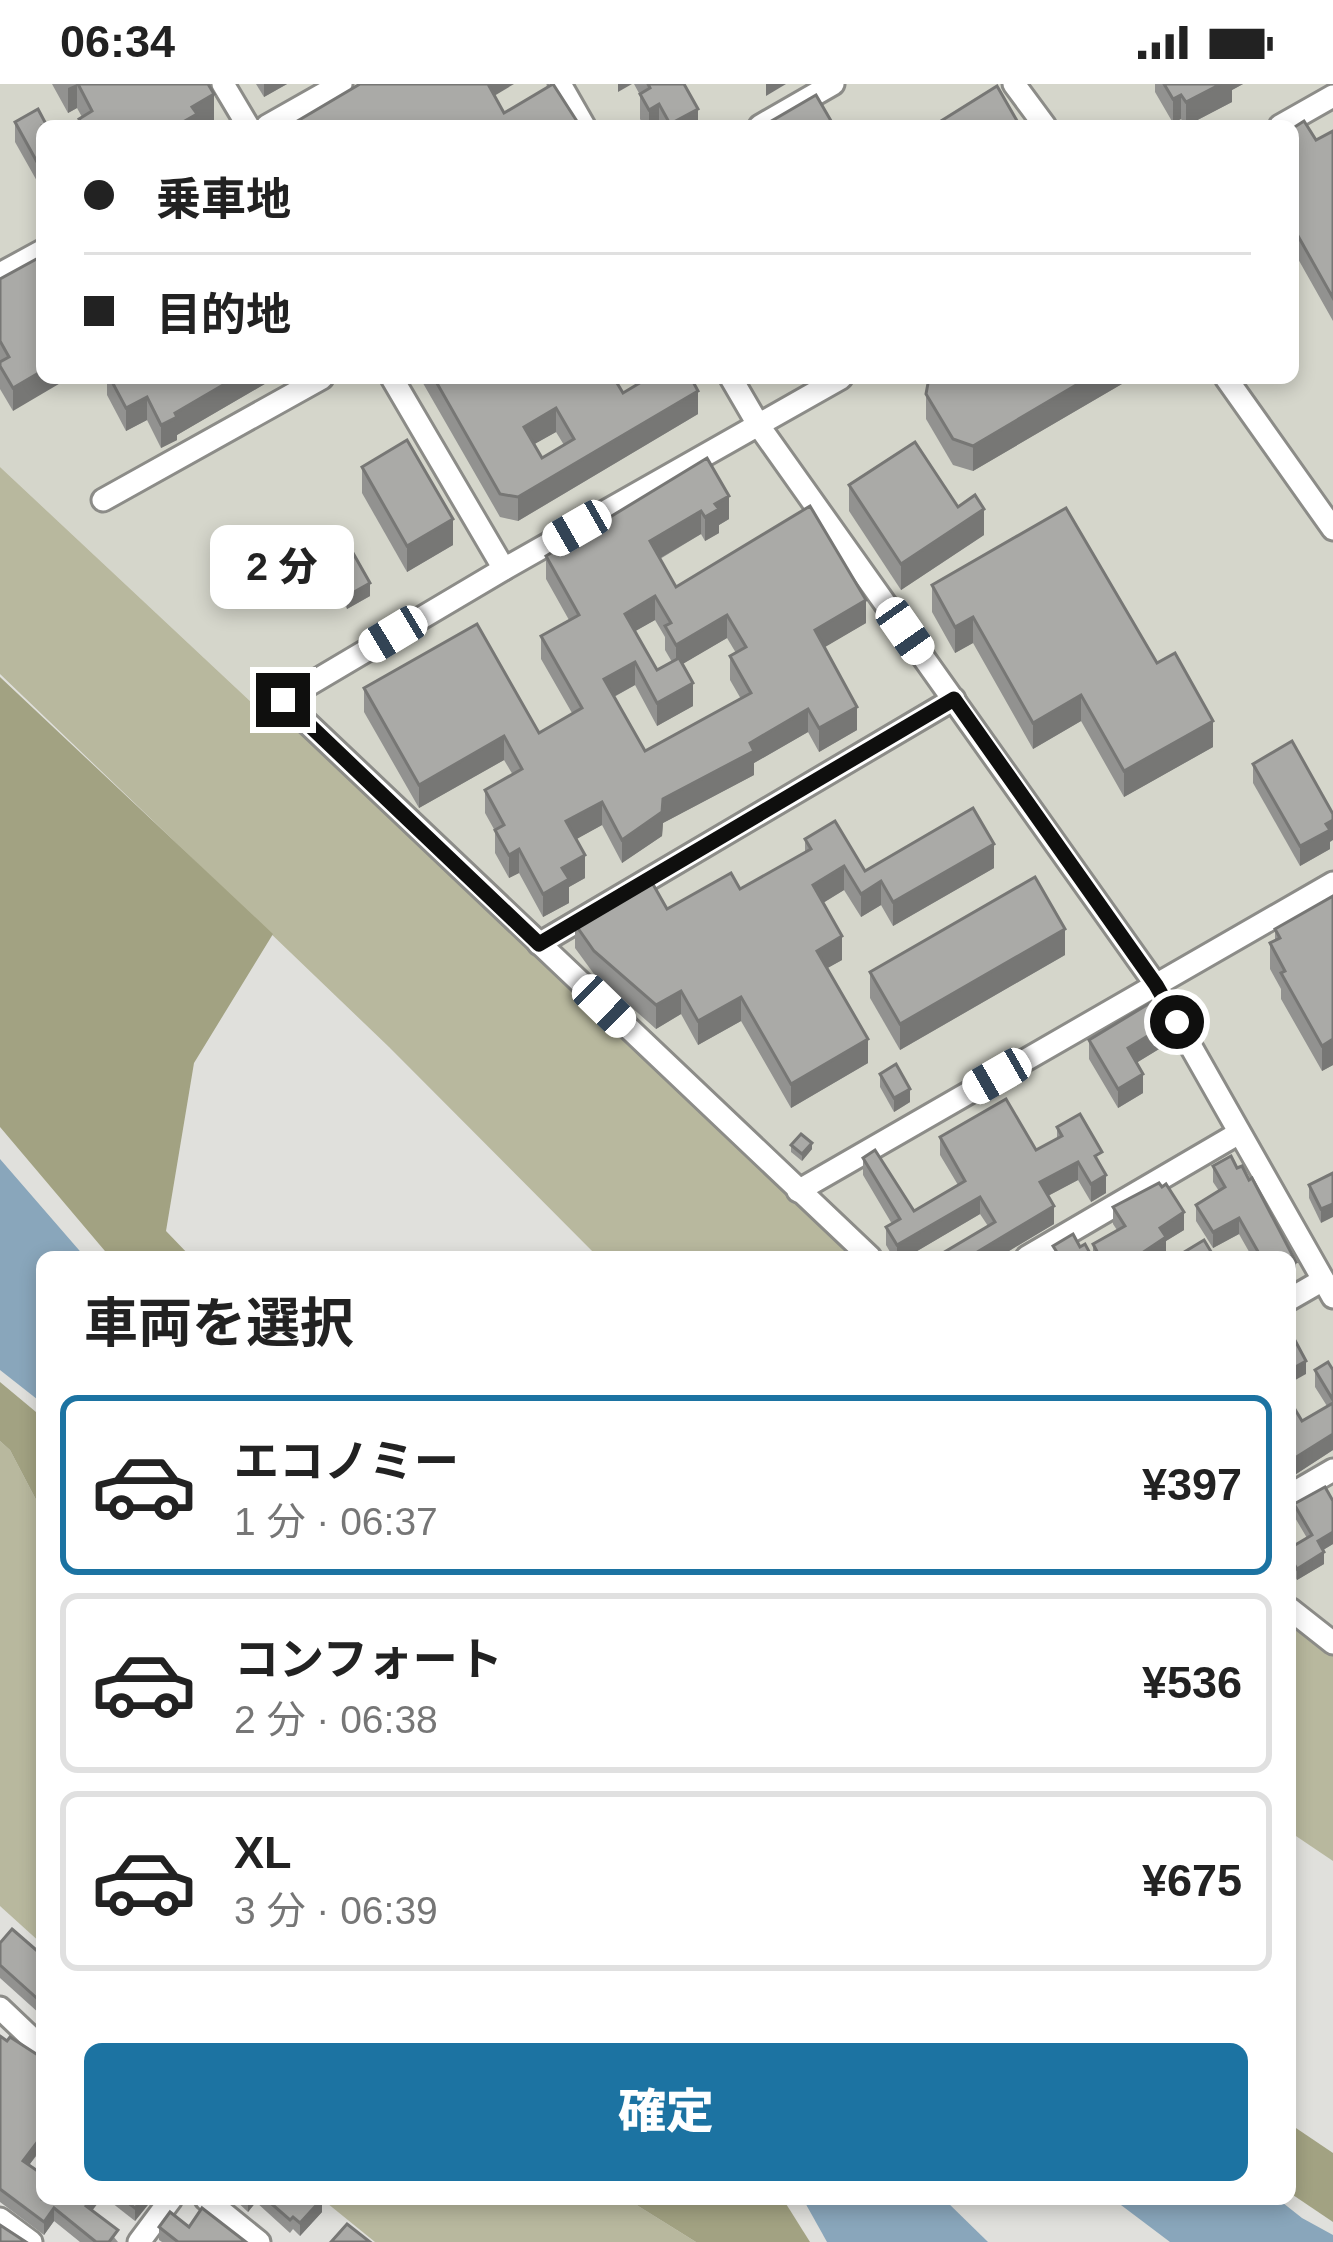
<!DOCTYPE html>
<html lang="ja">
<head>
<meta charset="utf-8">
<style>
  body { margin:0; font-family:Helvetica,"Noto Sans JP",sans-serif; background:#f6f6f6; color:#222; height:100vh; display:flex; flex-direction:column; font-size:45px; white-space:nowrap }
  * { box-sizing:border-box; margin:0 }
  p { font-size:39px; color:#767676 }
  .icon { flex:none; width:66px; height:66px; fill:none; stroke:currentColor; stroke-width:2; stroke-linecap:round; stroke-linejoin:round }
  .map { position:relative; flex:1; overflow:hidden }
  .drawer { position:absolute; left:36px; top:1167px; width:1260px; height:954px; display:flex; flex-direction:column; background:#fff; border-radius:18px; box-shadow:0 6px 18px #0003 }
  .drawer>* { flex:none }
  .hud { position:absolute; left:36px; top:36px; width:1263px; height:264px; border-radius:18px; box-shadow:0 6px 18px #0003; display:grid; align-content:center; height:264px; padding:0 48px; background:#fff }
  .end { position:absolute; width:54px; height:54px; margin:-27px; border:15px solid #0f0f0e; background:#fff; box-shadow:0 0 0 6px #fff }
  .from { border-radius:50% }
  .bubble { position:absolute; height:84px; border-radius:18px; background:#fff; box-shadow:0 6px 18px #0003; font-size:39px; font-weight:800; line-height:84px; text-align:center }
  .car { position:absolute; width:36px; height:72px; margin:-36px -18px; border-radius:15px; box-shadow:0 0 9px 3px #0007; background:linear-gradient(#fff 24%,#345 0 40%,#fff 0 76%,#345 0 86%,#fff 0) }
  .hud b { display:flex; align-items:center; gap:42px; height:114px; font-size:45px }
  .hud b+b { border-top:3px solid #e0e0e0 }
  .hud i { width:30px; height:30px; background:#222 }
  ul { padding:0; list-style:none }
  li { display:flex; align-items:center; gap:36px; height:180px; margin:0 24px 18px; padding:0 24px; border:6px solid #e0e0e0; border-radius:18px }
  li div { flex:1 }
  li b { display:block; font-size:45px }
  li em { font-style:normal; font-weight:800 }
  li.current { border-color:#1c73a2 }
  li>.icon { width:108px; height:108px; stroke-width:1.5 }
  h2 { padding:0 48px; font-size:54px; line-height:144px }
  .cta { display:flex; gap:24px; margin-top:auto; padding:24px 48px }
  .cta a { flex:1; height:138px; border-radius:18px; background:#1c73a2; color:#fff; font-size:48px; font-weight:800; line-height:138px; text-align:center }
  .status { display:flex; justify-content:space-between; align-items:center; height:84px; padding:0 60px; background:#fff; direction:ltr }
  .status svg { height:33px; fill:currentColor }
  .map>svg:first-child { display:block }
</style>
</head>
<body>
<div class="status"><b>06:34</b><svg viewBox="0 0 49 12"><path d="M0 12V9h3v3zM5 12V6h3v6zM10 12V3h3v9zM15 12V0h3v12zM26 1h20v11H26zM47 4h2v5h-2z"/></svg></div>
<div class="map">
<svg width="1333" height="2158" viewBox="0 0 1333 2158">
  <rect width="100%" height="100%" fill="#e0e0dc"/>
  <path fill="#d5d6cb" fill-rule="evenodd" d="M0 0H1333V1559L1290 1525V1173H870L251 618 0 383ZM42 42H1293V294H42Z"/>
  <g fill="#b8b89e">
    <path d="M0 383 251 618 283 616 870 1173H598L389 963 0 590Z"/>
    <path d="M0 1357 10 1366 42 1427V1860L0 1822Z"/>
    <path d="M1290 1525 1333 1559V1777L1290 1748Z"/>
    <path d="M322 2115H627L696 2158H375Z"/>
  </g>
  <g fill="#a2a282">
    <path d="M0 593 273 850 194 979 166 1147 191 1173H110L0 1043Z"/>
    <path d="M0 1298 42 1333V1427L10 1366 0 1357Z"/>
    <path d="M1290 2040 1333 2069V2138L1290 2109Z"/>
    <path d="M627 2115H783L810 2158H696Z"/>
  </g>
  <g fill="#89a6bb">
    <path d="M0 1075 85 1173H42V1319L0 1286Z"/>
    <path d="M803 2115H944L988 2158H827Z"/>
    <path d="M1113 2115H1278L1302 2134 1333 2151V2158H1170Z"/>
  </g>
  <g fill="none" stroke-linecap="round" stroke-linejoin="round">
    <g stroke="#8c8c88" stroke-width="27">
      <g id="minor">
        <path d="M223 0 248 42"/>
        <path d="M560 0 584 42"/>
        <path d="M1014 0 1045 42"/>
        <path d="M267 42 341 0"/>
        <path d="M760 42 833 0"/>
        <path d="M1280 42 1333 12"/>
        <path d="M0 190 42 167"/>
        <path d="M392 294 504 485"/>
        <path d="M731 294 759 342 1156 901 1333 1213"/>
        <path d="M841 294 504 485 283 616 870 1173"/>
        <path d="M1226 294 1333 445"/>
        <path d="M103 416 322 294"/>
        <path d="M539 860 954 615"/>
        <path d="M798 1107 1333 799"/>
        <path d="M1027 1173 1239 1049"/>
        <path d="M1290 1215 1323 1196"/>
        <path d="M1290 1411 1333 1386"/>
        <path d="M1290 1525 1333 1559"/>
        <path d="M0 1924 42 1964"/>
        <path d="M206 2115 259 2158"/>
        <path d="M0 2135 31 2158"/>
        <path d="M139 2158 171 2115"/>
      </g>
    </g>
    <use href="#minor" stroke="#fff" stroke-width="21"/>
  </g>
  <g fill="#929290" fill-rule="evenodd">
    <path d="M52 0H208L214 36 203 42H79V35L82 33 77 24 68 29Z"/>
    <path d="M256 0H287L264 13Z"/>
    <path d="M634 0H684L698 42H644L640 35V11Z"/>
    <path d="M1155 0H1243L1232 6V18L1186 42 1181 35 1173 39 1155 8Z"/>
    <path d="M15 38 42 42V106L15 58Z"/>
    <path d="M1293 44 1316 56 1333 47V237L1293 166Z"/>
    <path d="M42 172 13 327 0 305V195Z"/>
    <path d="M107 294H275L177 351V356L161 364 147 336 126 347 107 311Z"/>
    <path d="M420 294H581L583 298 698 330 518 437 500 433ZM556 348 564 361 542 374 534 360Z"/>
    <path d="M1127 294V297L973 387 953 381 926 335V310Z"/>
    <path d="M707 374 729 435 719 441V449L705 457 701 450 660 475 676 503 866 539 824 563 857 646 819 668 808 648 754 679V691L663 739 662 752 622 779 602 741 576 755 585 794 569 803V819L543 833 519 789 509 794 495 769V747L485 729V706L513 691 504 676 419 724 364 628V604L539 649 572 629 541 575V552L569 536 546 495V472ZM655 536 665 553V566L672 578 657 586 635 547ZM727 554 736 569 730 572V596L741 615 645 667 614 613 635 601 657 642 693 622 682 580Z"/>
    <path d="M362 383 453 461 407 488 362 409Z"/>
    <path d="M849 401 958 423 984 451 901 506 849 427Z"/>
    <path d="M330 483 370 512 347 525 330 496Z"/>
    <path d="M932 501 1213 663 1124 713 1081 637 1033 665 973 559 955 569 932 528Z"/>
    <path d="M1253 680 1330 758V765L1300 782 1253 699Z"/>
    <path d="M805 755 865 787 994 784 893 842 881 821 861 833 844 806 823 819 842 876 827 884 868 979 791 1024 741 937 698 961 681 930 656 945 594 890 575 864V840L619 814V806L667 825 740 805 805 768Z"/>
    <path d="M1333 812V981L1322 987 1281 915V905L1270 885V859L1275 857V845Z"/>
    <path d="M1065 871 900 966 870 914V888Z"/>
    <path d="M1089 956 1164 962 1136 979 1143 1009 1118 1024 1089 975Z"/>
    <path d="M880 990 910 1018 894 1028 880 1003Z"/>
    <path d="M1057 1043 1102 1084 1106 1109 1091 1118 1078 1096 1048 1112 1054 1140 999 1173H936L988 1142 980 1130 907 1173H893L886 1161V1143L892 1140 863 1091V1074L914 1127 958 1101 940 1071V1053L1036 1066 1057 1054Z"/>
    <path d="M791 1061 812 1065 802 1077 791 1068Z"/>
    <path d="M1231 1072 1237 1084 1242 1082 1249 1096 1252 1094 1296 1178V1194L1290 1197V1173H1252L1239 1150 1213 1164 1196 1137V1121L1219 1107 1213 1098V1082Z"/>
    <path d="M1333 1089 1321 1139 1309 1114V1101Z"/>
    <path d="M1113 1123 1184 1146 1166 1157V1170L1161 1173H1093V1160L1117 1146 1113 1140Z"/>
    <path d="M1315 1286H1333V1366L1290 1394V1317L1302 1337 1327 1322 1315 1303Z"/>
    <path d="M1333 1417V1460L1323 1466 1324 1480 1297 1496 1290 1485V1464L1307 1454 1294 1432V1420Z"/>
    <path d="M0 1859 42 1871V1928L40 1930 0 1894Z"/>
    <path d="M0 1952 42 1979V2065L29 2081 92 2126 118 2158H80L54 2137 44 2151 0 2118Z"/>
    <path d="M107 2115H151V2117L135 2137Z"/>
    <path d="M234 2115H322V2128L300 2152 293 2145 290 2149 256 2118 248 2128Z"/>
    <path d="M159 2143H189L246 2158H162L159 2156Z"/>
  </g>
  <g fill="#777775">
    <path d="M77 0V24L68 29V4Z"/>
    <path d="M264 0H287L264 13Z"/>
    <path d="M484 0H514L484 18Z"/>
    <path d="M618 0H632L618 8Z"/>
    <path d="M766 0H786L766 12Z"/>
    <path d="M1221 0H1243L1232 6V18L1186 42V18Z"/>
    <path d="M214 10V36L203 42H176L192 23Z"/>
    <path d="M1181 11V35L1173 39V15Z"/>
    <path d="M659 20V42H649V26Z"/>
    <path d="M698 25V42H670V40Z"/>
    <path d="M42 287V294H69L13 327V304Z"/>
    <path d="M235 294H275L177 351V356L161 364V341L175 329Z"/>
    <path d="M1088 294H1127V297L973 387V362Z"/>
    <path d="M698 307V330L518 437V413Z"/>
    <path d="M147 313V336L126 347V324Z"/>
    <path d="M556 324V348L524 366V343Z"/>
    <path d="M729 412V435L719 441V449L705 457V433L715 420Z"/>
    <path d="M984 425V451L901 506V480Z"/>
    <path d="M701 427V450L650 480V457Z"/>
    <path d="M453 435V461L407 488V462Z"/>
    <path d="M370 499V512L347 525V512Z"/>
    <path d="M655 512V536L625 553V530Z"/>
    <path d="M866 516V539L815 569V546Z"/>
    <path d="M727 531V554L676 584V561Z"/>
    <path d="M973 533V559L955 569V543Z"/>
    <path d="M635 578V601L604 618V595Z"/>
    <path d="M693 599V622L657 642V619Z"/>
    <path d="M1081 611V637L1033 665V639Z"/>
    <path d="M857 623V646L819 668V644Z"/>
    <path d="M808 625V648L754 679V691L663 739 662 752 622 779V756L663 715 750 659Z"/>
    <path d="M1213 637V663L1124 713V687Z"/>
    <path d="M504 652V676L419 724V701Z"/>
    <path d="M602 718V741L566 761V737Z"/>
    <path d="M1333 736V756L1330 758V765L1300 782V762Z"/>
    <path d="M994 760V784L893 842V818Z"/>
    <path d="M519 765V789L509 794V771Z"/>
    <path d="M585 771V794L569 803V819L543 833V810L562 784Z"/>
    <path d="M844 782V806L813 825V801Z"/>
    <path d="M881 797V821L861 833V810Z"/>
    <path d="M1065 845V871L900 966V940Z"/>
    <path d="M842 852V876L817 890V867Z"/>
    <path d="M681 907V930L656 945V921Z"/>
    <path d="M741 913V937L698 961V937Z"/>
    <path d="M1164 942V962L1128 984V964Z"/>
    <path d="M868 955V979L791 1024V1000Z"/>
    <path d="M1333 955V981L1322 987V962Z"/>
    <path d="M1143 990V1009L1118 1024V1005Z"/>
    <path d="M910 1005V1018L894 1028V1014Z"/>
    <path d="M812 1059V1065L802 1077V1070Z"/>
    <path d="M1078 1078V1096L1040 1116V1098Z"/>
    <path d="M1106 1091V1109L1091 1118V1100Z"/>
    <path d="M980 1113V1130L907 1173H897V1161Z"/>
    <path d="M1333 1120V1133L1321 1139V1125Z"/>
    <path d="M1054 1122V1140L999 1173H969Z"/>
    <path d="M1184 1128V1146L1166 1157V1170L1161 1173H1135L1160 1144Z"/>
    <path d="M1239 1134V1150L1213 1164V1148Z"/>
    <path d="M1296 1178V1194L1290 1197V1181Z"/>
    <path d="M1306 1277V1290L1290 1299V1286Z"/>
    <path d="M1333 1350V1366L1290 1394V1377Z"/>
    <path d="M1333 1448V1460L1318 1469V1457Z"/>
    <path d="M1324 1468V1480L1297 1496V1485Z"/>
    <path d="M41 2051V2064L23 2090V2077Z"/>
    <path d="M91 2115H101L86 2135V2122Z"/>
    <path d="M143 2115H151V2117L135 2137V2124Z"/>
    <path d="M248 2115H256V2118L248 2128Z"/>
    <path d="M322 2115V2128L300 2152V2139Z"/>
    <path d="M54 2124V2137L44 2151V2138Z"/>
  </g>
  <g fill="#aaaaa7" stroke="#777775" stroke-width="3" fill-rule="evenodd">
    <path d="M78 0H208L214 10 192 23 197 30 176 42H83L79 35 92 27Z"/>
    <path d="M360 0H488L504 29 553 0 580 42H289Z"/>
    <path d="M648 0H684L698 25 670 40 659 20 649 26 640 10 650 4Z"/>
    <path d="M1164 0H1221L1186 18 1181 11 1173 15Z"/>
    <path d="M997 2 1020 42H933Z"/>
    <path d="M816 11 834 42H763Z"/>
    <path d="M38 25 47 42H42V87L15 38Z"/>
    <path d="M1304 37 1316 56 1333 47V214L1293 143V44Z"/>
    <path d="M42 172V287L13 304 0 282V278L9 273 0 257V195Z"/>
    <path d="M110 294H235L175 329 177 333 161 341 147 313 126 324Z"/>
    <path d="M434 294H581L583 298 590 294H614L623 309 648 294H691L698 307 518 413 500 410ZM556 324 574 355 542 374 524 343Z"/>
    <path d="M929 294H1088L973 362 953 355 926 310Z"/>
    <path d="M407 356 453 435 407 462 362 383Z"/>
    <path d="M915 358 958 423 975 411 984 425 901 480 849 401Z"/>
    <path d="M707 374 729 412 715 420 719 425 705 433 701 427 650 457 676 503 810 422 866 516 815 546 857 623 819 644 808 625 750 659 754 667 663 715 662 728 622 756 602 718 566 737 585 771 562 784 569 795 543 810 519 765 509 771 495 746 504 741 485 706 522 685 504 652 419 701 364 604 477 540 539 649 582 624 541 552 579 531 546 472ZM655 512 671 539 665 542 676 561 727 531 746 563 730 572 751 609 645 667 604 595 635 578 657 619 693 599 679 574 657 586 625 530Z"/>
    <path d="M1066 424 1157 579 1175 569 1213 637 1124 687 1081 611 1033 639 973 533 955 543 932 501Z"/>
    <path d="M353 469 370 499 347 512 330 483Z"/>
    <path d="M1292 657 1333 730V736L1326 740 1330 746 1300 762 1253 680Z"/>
    <path d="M973 724 994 760 893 818 881 797 861 810 844 782 813 801 842 852 817 867 868 955 791 1000 741 913 698 937 681 907 656 921 594 867 575 840 623 812 619 806 641 794 644 798 650 795 667 825 731 789 740 805 811 765 805 755 835 737 865 787Z"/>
    <path d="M1035 793 1065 845 900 940 870 888Z"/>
    <path d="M1333 812V955L1322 962 1281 889 1285 887 1270 859 1280 854 1275 845Z"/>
    <path d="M1150 919 1164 942 1128 964 1143 990 1118 1005 1089 956Z"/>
    <path d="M896 980 910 1005 894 1014 880 990Z"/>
    <path d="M1006 1015 1036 1066 1062 1052 1057 1043 1080 1030 1102 1068 1095 1072 1106 1091 1091 1100 1078 1078 1040 1098 1054 1122 969 1173H936L995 1138 980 1113 897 1161 886 1143 900 1135 863 1074 875 1066 914 1127 965 1097 940 1053Z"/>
    <path d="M801 1050 812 1059 802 1070 791 1061Z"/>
    <path d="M1231 1072 1237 1084 1242 1082 1249 1096 1252 1094 1296 1178 1290 1181V1173H1261L1239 1134 1213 1148 1196 1121 1225 1103 1213 1082Z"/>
    <path d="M1333 1089V1120L1321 1125 1309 1101Z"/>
    <path d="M1159 1099 1162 1103 1166 1100 1184 1128 1160 1144 1166 1153 1136 1173H1100L1093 1160 1125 1142 1113 1123Z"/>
    <path d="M1073 1150 1080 1163 1085 1160 1092 1173H1060L1053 1162Z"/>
    <path d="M1204 1156 1213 1171 1210 1173H1183L1181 1170Z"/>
    <path d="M1290 1247 1306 1277 1290 1286Z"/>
    <path d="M1328 1278 1333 1286V1316L1315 1286Z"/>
    <path d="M1290 1317 1302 1337 1333 1319V1350L1290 1377Z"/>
    <path d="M1325 1403 1333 1417V1448L1318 1457 1324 1468 1297 1485 1290 1473V1464L1312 1451 1294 1420Z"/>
    <path d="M12 1845 42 1871V1916L40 1917 0 1881V1859Z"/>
    <path d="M0 1952 7 1957 10 1953 41 1973 39 1977 42 1979V2052L23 2077 42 2090V2115H91L86 2122 118 2146 109 2158H96L54 2124 44 2138 0 2105Z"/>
    <path d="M123 2115H143L135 2124Z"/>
    <path d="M266 2115H322L300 2139 293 2133 290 2136Z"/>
    <path d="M202 2124 246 2158H178L159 2143 170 2128 189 2143Z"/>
    <path d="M347 2140 370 2158H331Z"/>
    <path d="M0 2141 26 2158H0Z"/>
  </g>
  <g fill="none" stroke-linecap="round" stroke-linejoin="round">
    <path stroke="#0f0f0e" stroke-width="15" d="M283 616 539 860 954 615 1156 901 1177 938"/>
  </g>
</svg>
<i class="end from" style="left:1177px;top:938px"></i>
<i class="end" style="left:283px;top:616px"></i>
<div class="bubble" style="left:210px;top:441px;width:144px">2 分</div>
<i class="car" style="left:577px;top:444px;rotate:240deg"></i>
<i class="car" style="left:905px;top:547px;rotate:145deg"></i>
<i class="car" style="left:393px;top:550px;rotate:239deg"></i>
<i class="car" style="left:604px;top:922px;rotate:134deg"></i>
<i class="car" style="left:997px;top:992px;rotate:240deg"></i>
<div class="hud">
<b><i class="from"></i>乗車地</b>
<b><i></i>目的地</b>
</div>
<section class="drawer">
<h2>車両を選択</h2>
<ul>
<li class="current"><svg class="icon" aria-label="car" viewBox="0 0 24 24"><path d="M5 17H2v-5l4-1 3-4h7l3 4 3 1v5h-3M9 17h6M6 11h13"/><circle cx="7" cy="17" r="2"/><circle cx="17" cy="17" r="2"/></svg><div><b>エコノミー</b><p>1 分 · 06:37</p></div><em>¥397</em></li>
<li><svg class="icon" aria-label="car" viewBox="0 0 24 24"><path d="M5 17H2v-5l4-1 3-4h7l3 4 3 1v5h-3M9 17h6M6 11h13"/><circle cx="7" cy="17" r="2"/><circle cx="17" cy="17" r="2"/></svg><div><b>コンフォート</b><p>2 分 · 06:38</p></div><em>¥536</em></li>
<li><svg class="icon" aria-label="car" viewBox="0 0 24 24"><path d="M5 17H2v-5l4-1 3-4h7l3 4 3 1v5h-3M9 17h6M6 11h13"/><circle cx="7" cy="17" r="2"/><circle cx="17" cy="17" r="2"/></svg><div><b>XL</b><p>3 分 · 06:39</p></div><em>¥675</em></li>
</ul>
<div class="cta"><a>確定</a></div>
</section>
</div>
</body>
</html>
